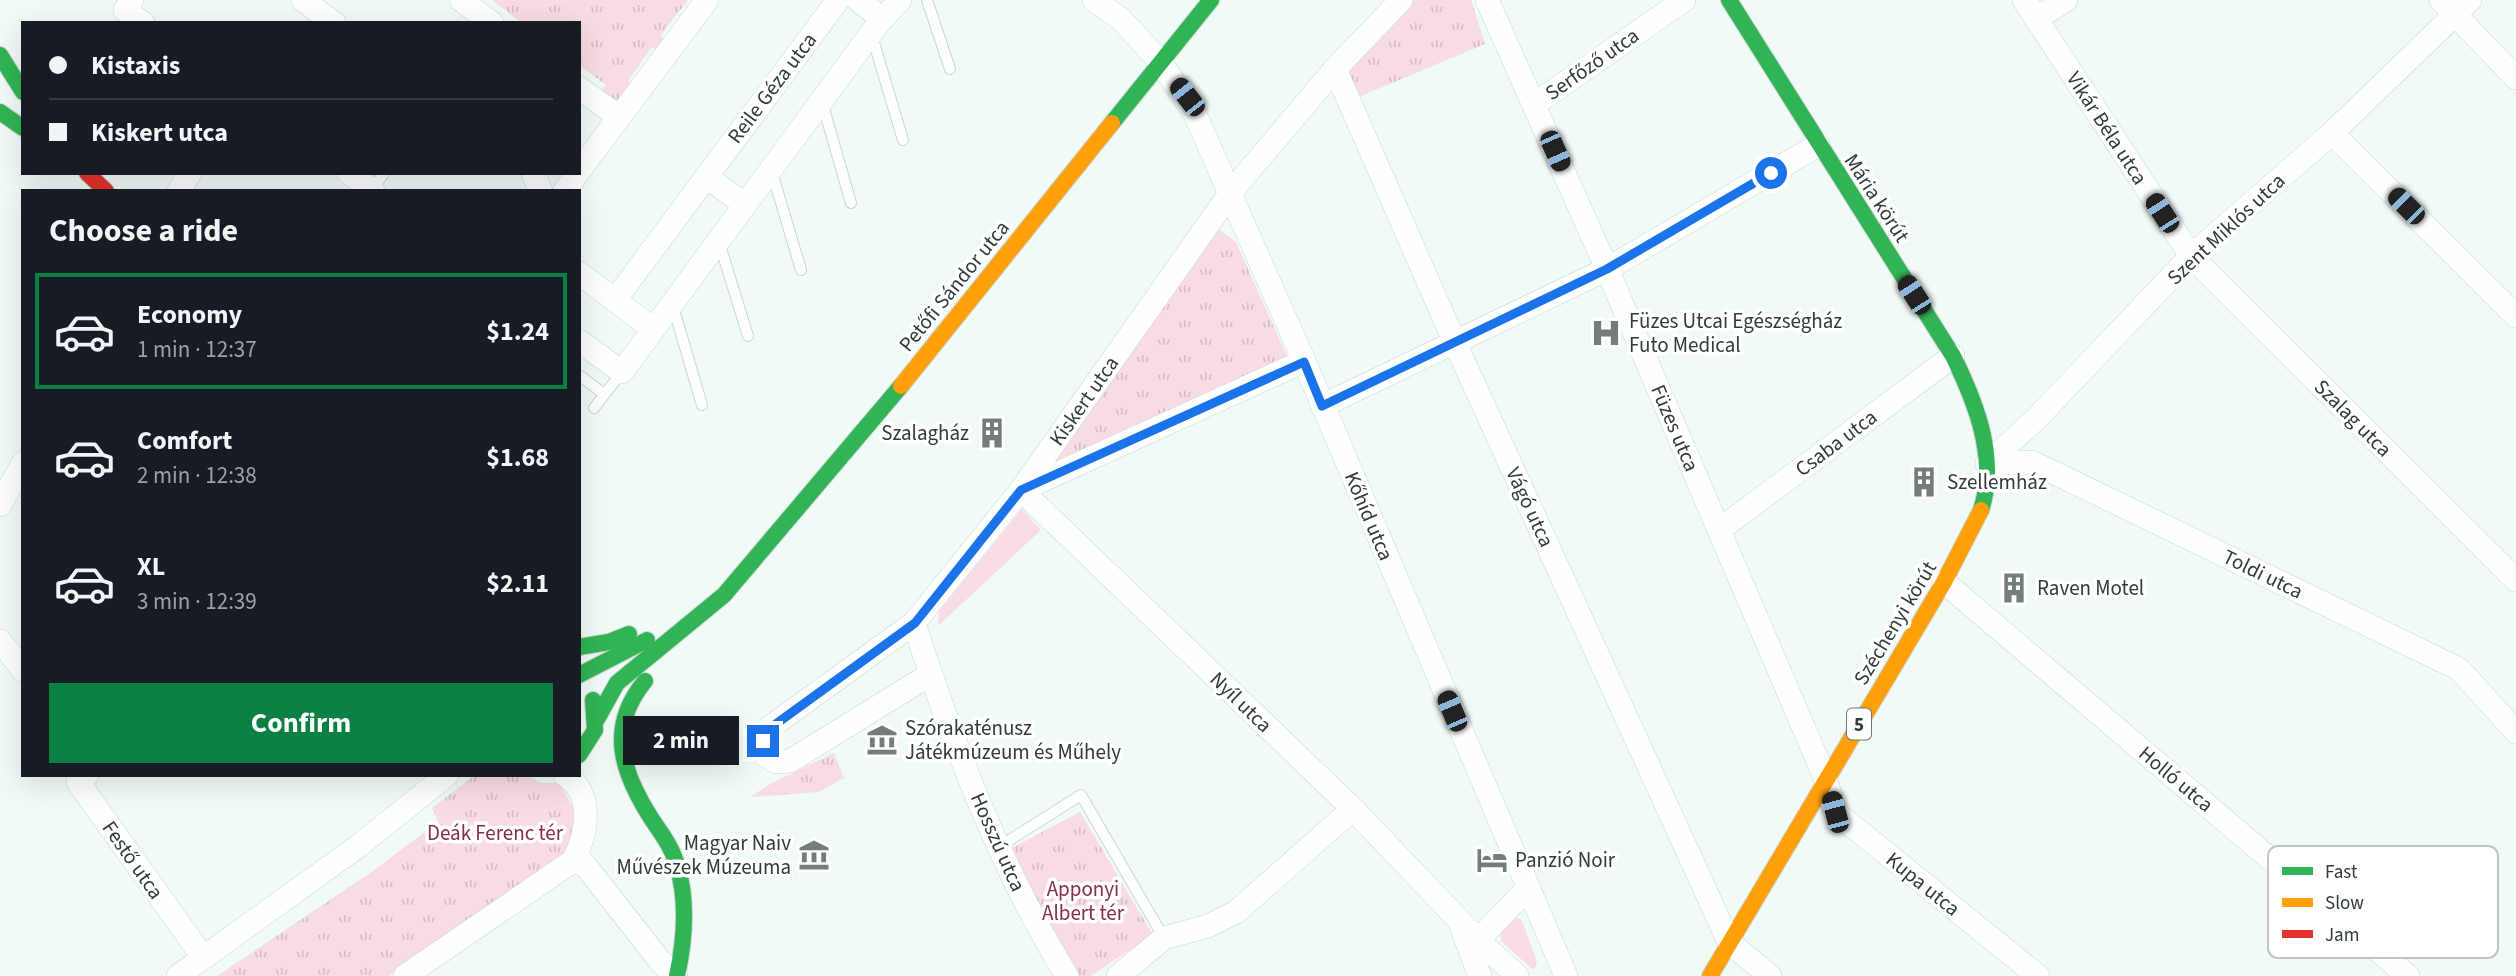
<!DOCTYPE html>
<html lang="en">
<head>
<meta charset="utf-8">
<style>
  body { margin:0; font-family:"Source Sans 3",sans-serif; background:#242831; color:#f1f3f6; height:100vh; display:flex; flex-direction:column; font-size:26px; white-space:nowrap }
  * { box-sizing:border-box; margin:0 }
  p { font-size:23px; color:#9ea1a6 }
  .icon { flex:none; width:38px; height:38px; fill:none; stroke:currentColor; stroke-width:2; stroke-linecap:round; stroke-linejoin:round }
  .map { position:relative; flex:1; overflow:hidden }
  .details { position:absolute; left:21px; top:189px; width:560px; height:588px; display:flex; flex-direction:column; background:#171b24; border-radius:0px; box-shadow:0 7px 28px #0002 }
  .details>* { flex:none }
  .top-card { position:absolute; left:21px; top:21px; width:560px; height:154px; border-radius:0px; box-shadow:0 7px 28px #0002; display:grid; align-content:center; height:154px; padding:0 28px; background:#171b24 }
  .end { position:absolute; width:32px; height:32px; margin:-16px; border:9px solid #1a73e8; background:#fff; box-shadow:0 0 0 4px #fff }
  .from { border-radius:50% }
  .bubble { position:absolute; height:49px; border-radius:0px; background:#171b24; box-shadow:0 7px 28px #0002; font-size:23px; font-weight:700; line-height:49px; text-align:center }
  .car { position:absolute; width:21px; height:42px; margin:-21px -10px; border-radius:9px; box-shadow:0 0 5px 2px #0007; background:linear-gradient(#222 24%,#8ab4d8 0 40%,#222 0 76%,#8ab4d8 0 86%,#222 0) }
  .top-card b { display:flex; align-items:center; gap:24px; height:66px; font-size:26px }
  .top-card b+b { border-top:2px solid #363941 }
  .top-card i { width:18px; height:18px; background:#f1f3f6 }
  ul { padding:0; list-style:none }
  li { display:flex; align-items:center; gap:21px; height:116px; margin:0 14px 10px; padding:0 14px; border:4px solid transparent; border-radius:0px }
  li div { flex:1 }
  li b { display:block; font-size:26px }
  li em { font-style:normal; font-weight:700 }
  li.active { border-color:#0b8043 }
  li>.icon { width:63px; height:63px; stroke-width:1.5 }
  h2 { padding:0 28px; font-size:32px; line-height:84px }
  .action { display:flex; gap:14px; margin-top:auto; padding:14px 28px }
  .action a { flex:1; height:80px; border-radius:0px; background:#0b8043; color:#fff; font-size:28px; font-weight:700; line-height:80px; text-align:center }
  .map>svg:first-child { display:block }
</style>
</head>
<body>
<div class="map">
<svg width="2516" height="976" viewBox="0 0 2516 976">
  <defs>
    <pattern id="park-tufts" width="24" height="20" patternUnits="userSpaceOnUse" patternTransform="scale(1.75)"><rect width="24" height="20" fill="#f8dce3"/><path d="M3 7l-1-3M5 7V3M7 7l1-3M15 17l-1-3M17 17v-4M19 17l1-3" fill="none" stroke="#d5bec4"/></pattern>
  </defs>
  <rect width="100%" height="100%" fill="#f0faf6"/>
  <g fill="#f8dce3">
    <path d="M1022 509 1041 530 938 626 939 611Z"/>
    <path d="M1518 918 1522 921 1537 962 1535 968 1532 969 1501 941V927Z"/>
  </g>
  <g fill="url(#park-tufts)">
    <path d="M492 0H688L660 36 673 45 665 56 652 47 628 81 639 90 619 117 596 100 606 85 579 65V23H522Z"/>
    <path d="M1411 0H1471L1485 44 1356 98 1345 71Z"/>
    <path d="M1218 229 1236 242 1289 361 1044 470Z"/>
    <path d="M834 753 844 778 819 792 750 797 772 783Z"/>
    <path d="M475 775H525L542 783H559L576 812 574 846 389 976H217L373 871 438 822 432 808Z"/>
    <path d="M1080 812 1153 935 1090 976H1080L1045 923 1008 850Z"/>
  </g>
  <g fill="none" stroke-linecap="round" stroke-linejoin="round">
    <g stroke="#cbd5d1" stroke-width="12">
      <g id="lane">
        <path d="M927 0 950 69"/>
        <path d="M872 36 903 140"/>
        <path d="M822 102 851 203"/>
        <path d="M771 169 801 270"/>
        <path d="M372 190 384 173"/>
        <path d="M719 242 748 336"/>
        <path d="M672 303 702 405"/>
        <path d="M579 375 600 391"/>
        <path d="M594 408 622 372"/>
        <path d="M997 848 1081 795 1164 938"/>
      </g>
    </g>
    <g stroke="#cbd5d1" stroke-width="24">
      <g id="street">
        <path d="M132 0 125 10 143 23"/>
        <path d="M303 0 334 23"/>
        <path d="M461 0 492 23"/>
        <path d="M858 0 882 19"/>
        <path d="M1094 0 1121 19 1161 63 1194 112 1304 361 1566 976"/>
        <path d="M1487 0 1607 269 1826 780 1835 812 2038 976"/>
        <path d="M2024 0 2191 256 2516 580"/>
        <path d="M2441 0 2516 78"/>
        <path d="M2036 19 2066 0"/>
        <path d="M1335 69 1455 343 1729 942 1770 976"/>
        <path d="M579 88 619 117"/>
        <path d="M1535 104 1684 0"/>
        <path d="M2332 133 2516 316"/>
        <path d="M579 171 707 0"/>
        <path d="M349 173 373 191"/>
        <path d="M533 173 541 191"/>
        <path d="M707 177 745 205"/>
        <path d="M179 191 190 173"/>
        <path d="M565 191 577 173"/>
        <path d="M579 273 653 329"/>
        <path d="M615 300 838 0"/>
        <path d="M579 341 622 372 881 20 900 0"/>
        <path d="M1322 406 1607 269 1818 145"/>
        <path d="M1987 464 2038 417 2191 256 2332 133 2470 0"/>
        <path d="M1987 464 2032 462 2459 669 2516 732"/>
        <path d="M1021 490 1353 809 1478 940 1517 976"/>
        <path d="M1021 490 1304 361"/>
        <path d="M0 505 23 463"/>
        <path d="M1719 530 1953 356"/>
        <path d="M1944 582 2408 976"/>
        <path d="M914 623C953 745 1000 867 1067 976"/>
        <path d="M0 641 23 670"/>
        <path d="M931 674 790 761 776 762 765 755 763 741 769 728 914 623 1021 490 1231 192 1335 69 1401 0"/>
        <path d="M87 775 78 782 195 946"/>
        <path d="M573 861 585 865 660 961 676 976"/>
        <path d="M1462 929 1480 976"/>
        <path d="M1478 940 1528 888"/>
        <path d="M178 976 357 847 447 775"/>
        <path d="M405 976 573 861C587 835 595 794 565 775"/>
        <path d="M1118 976 1164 938 1208 926 1236 912 1353 809"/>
      </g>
    </g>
    <g stroke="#cbd5d1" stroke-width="18">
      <g id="fast">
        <path d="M1729 0 1953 356C1976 403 1998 458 1981 510"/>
        <path d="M0 55 23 92"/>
        <path d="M0 112 23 128"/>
        <path d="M1112 123 1211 0"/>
        <path d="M579 647 609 642 629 634"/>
        <path d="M579 675 647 640"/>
        <path d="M645 681C607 727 621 771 651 818 661 833 672 847 677 865 688 901 685 939 677 976"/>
        <path d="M597 719 617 683 724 595 901 386"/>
        <path d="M579 755 595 730 593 700"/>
      </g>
    </g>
    <g stroke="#cbd5d1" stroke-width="18">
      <g id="slow">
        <path d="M901 386 1112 123"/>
        <path d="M1710 976 1944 582 1981 510"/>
      </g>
    </g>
    <g stroke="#cbd5d1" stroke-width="18">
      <path id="jam" d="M87 173 106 191"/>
    </g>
    <use href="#lane" stroke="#fdfefe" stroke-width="10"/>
    <use href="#street" stroke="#fdfefe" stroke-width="23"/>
    <use href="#fast" stroke="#30b455" stroke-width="16"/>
    <use href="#slow" stroke="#ff9f0a" stroke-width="16"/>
    <use href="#jam" stroke="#e5322d" stroke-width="16"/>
  </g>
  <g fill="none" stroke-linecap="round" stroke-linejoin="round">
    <path stroke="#1a73e8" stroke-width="9" d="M763 741 769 729 915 623 1021 490 1304 362 1322 406 1607 269 1771 173"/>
  </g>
  <defs>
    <g id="hospital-bare" transform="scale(2.415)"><path d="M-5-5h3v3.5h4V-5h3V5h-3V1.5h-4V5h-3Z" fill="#737e7a" stroke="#fff" stroke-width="2.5" paint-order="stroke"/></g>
    <g id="building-bare" transform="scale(2.415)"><path d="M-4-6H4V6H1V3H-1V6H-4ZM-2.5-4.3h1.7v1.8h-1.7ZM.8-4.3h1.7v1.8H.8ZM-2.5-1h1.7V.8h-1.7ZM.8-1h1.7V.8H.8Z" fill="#737e7a" stroke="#fff" stroke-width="2.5" paint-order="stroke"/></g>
    <g id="museum-bare" transform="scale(2.415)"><path d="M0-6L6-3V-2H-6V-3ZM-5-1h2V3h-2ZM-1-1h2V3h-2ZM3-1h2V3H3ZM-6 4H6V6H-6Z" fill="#737e7a" stroke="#fff" stroke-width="2.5" paint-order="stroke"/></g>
    <g id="hotel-bare" transform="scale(2.415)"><path d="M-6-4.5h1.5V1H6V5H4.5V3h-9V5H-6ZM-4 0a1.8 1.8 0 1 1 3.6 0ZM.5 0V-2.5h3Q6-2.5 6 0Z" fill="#737e7a" stroke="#fff" stroke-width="2.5" paint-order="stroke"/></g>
  </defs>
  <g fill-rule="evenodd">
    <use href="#hospital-bare" x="1606" y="333"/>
    <use href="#building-bare" x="992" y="433"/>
    <use href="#building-bare" x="1924" y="482"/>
    <use href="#building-bare" x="2014" y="588"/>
    <use href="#museum-bare" x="882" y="740"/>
    <use href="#museum-bare" x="814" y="855"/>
    <use href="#hotel-bare" x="1492" y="860"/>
  </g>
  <g text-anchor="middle" stroke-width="7" stroke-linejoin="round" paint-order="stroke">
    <rect fill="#fff" stroke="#6e7674" stroke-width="2" x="1847" y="708.5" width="24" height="31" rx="5"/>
    <g font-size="19" font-weight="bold" fill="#303c38">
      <text x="1859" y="731">5</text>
    </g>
    <g font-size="21" fill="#303c38" stroke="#fff">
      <text transform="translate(1592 64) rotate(-35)" y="7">Serfőző utca</text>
      <text transform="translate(772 88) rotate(-53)" y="7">Reile Géza utca</text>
      <text transform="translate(2107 128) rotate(57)" y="7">Vikár Béla utca</text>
      <text transform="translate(1877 198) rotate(57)" y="7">Mária körút</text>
      <text transform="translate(2226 229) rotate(-43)" y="7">Szent Miklós utca</text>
      <text transform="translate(954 286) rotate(-51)" y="7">Petőfi Sándor utca</text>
      <text transform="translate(1084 401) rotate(-55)" y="7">Kiskert utca</text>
      <text transform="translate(2353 418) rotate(45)" y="7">Szalag utca</text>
      <text transform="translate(1675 428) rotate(67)" y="7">Füzes utca</text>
      <text transform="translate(1836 443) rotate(-37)" y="7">Csaba utca</text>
      <text transform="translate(1530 507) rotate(65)" y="7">Vágó utca</text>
      <text transform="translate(1369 516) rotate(67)" y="7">Kőhíd utca</text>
      <text transform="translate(2263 574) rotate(26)" y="7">Toldi utca</text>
      <text transform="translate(1895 623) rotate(-59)" y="7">Széchenyi körút</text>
      <text transform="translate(1241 702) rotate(44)" y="7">Nyíl utca</text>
      <text transform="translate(2176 779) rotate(40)" y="7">Holló utca</text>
      <text transform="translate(998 842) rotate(66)" y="7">Hosszú utca</text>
      <text transform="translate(133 860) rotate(55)" y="7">Festő utca</text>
      <text transform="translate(1923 884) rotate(39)" y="7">Kupa utca</text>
    </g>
    <g font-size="21" fill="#303c38" stroke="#fff" text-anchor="start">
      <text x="1629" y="328">Füzes Utcai Egészségház<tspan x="1629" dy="24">Futo Medical</tspan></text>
      <text x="969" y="440" text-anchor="end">Szalagház</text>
      <text x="1947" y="489">Szellemház</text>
      <text x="2037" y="595">Raven Motel</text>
      <text x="905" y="735">Szórakaténusz<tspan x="905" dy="24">Játékmúzeum és Műhely</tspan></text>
      <text x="791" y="850" text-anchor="end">Magyar Naiv<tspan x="791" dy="24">Művészek Múzeuma</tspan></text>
      <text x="1515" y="867">Panzió Noir</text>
    </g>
    <g font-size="21" fill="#862c4f" stroke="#fff">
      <text x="495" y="840">Deák Ferenc tér</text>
      <text x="1083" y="896">Apponyi<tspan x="1083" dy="24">Albert tér</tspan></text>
    </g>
  </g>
  <rect x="2268" y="846" width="230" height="112" rx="10" fill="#fff" stroke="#c1c4c3" stroke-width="2"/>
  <rect x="2282" y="867" width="31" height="8" fill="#30b455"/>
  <rect x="2282" y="898" width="31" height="9" fill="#ff9f0a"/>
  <rect x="2282" y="930" width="31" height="8" fill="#e5322d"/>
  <g font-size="19" fill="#303c38">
    <text x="2325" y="878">Fast</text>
    <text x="2325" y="909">Slow</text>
    <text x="2325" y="941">Jam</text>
  </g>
</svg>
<i class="end from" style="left:1771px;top:173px"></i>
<i class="end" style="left:763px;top:741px"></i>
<div class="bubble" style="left:623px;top:716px;width:116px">2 min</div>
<i class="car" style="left:1187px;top:97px;rotate:322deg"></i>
<i class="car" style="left:1555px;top:151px;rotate:156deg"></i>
<i class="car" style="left:2406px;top:206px;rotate:315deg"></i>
<i class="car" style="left:2162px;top:213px;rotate:327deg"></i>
<i class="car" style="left:1914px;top:295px;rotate:327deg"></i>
<i class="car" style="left:1452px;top:711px;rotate:337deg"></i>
<i class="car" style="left:1835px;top:812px;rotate:345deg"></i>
<div class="top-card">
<b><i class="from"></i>Kistaxis</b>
<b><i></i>Kiskert utca</b>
</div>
<section class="details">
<h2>Choose a ride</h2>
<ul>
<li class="active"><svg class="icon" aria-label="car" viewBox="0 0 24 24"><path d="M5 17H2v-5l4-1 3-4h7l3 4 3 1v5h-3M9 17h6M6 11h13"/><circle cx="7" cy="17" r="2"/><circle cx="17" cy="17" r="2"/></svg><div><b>Economy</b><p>1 min · 12:37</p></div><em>$1.24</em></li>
<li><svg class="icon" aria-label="car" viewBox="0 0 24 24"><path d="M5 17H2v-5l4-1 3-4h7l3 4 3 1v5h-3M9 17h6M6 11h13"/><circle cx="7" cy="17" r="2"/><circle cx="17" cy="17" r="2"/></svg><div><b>Comfort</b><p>2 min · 12:38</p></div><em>$1.68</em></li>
<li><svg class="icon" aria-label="car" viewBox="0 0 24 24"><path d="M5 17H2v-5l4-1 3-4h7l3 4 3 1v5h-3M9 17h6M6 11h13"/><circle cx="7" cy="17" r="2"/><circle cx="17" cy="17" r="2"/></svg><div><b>XL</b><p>3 min · 12:39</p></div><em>$2.11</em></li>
</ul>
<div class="action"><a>Confirm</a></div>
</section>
</div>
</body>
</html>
